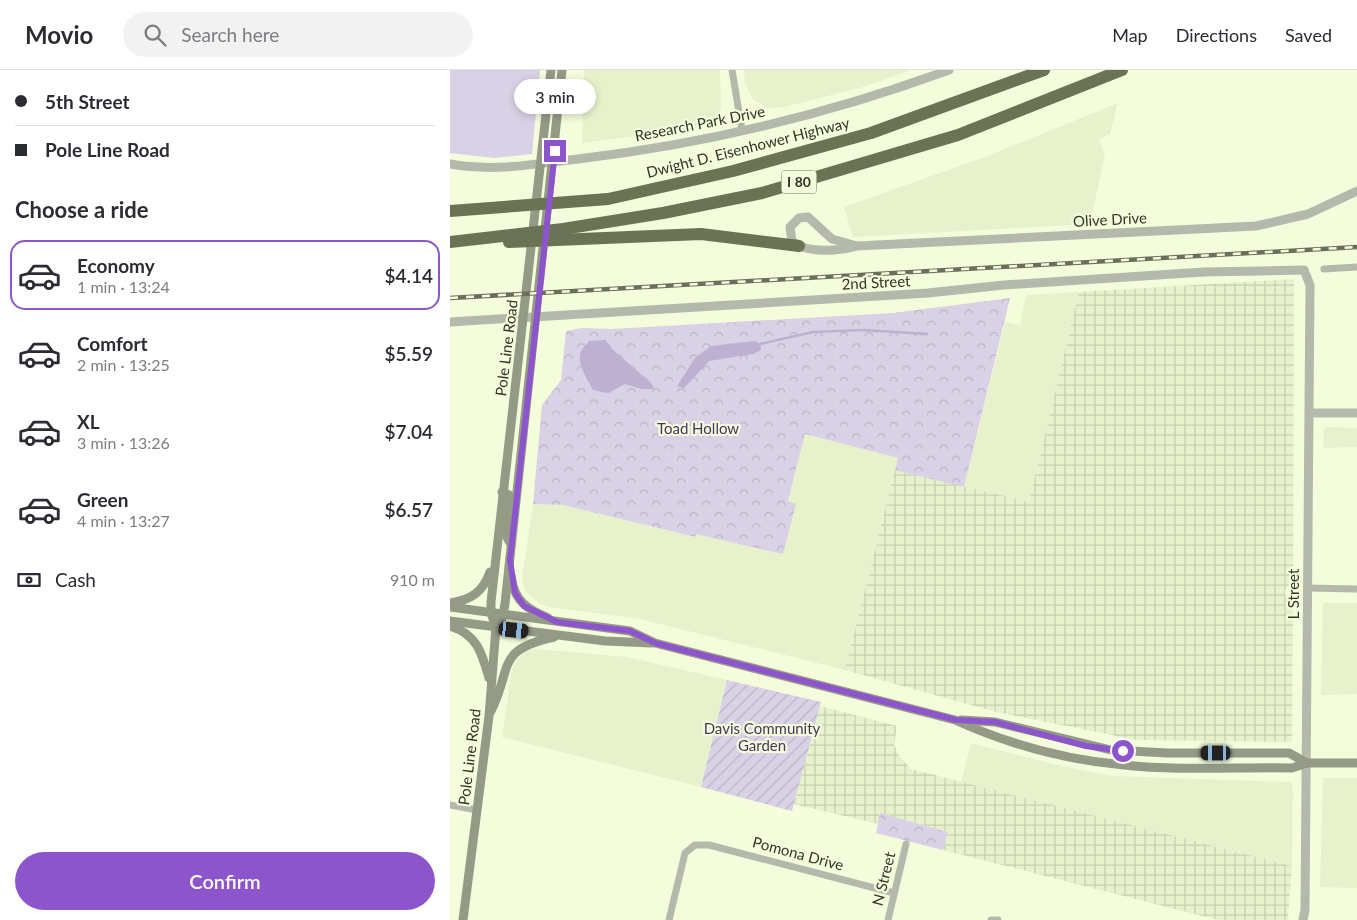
<!DOCTYPE html>
<html lang="en">
<head>
<meta charset="utf-8">
<style>
  body { margin:0; font-family:Lato,sans-serif; background:#f2f2f3; color:#2b2b33; height:100vh; display:flex; flex-direction:column; font-size:19px; white-space:nowrap }
  * { box-sizing:border-box; margin:0 }
  p { font-size:16px; color:#7c7c81 }
  .icon { flex:none; width:28px; height:28px; fill:none; stroke:currentColor; stroke-width:2; stroke-linecap:round; stroke-linejoin:round }
  .map { position:relative; flex:1; overflow:hidden }
  .side { display:flex; flex-direction:column; background:#fff; width:450px }
  .side>* { flex:none }
  .hud { display:grid; align-content:center; height:110px; padding:0 15px; background:#fff }
  .end { position:absolute; width:22px; height:22px; margin:-11px; border:6px solid #8d55cc; background:#fff; box-shadow:0 0 0 2px #fff }
  .from { border-radius:50% }
  .bubble { position:absolute; height:35px; border-radius:18px; background:#fff; box-shadow:0 2px 8px #0003; font-size:16px; font-weight:600; line-height:35px; text-align:center }
  .car { position:absolute; width:15px; height:30px; margin:-15px -8px; border-radius:6px; box-shadow:0 0 4px 1px #0007; background:linear-gradient(#222 24%,#8ab4d8 0 40%,#222 0 76%,#8ab4d8 0 86%,#222 0) }
  .hud b { display:flex; align-items:center; gap:18px; height:48px; font-size:19px }
  .hud b+b { border-top:1px solid #e1e1e2 }
  .hud i { width:12px; height:12px; background:#2b2b33 }
  ul { padding:0; list-style:none }
  li { display:flex; align-items:center; gap:15px; height:70px; margin:0 10px 8px; padding:0 5px; border:2px solid transparent; border-radius:15px }
  li div { flex:1 }
  li b { display:block; font-size:19px }
  li em { font-style:normal; font-weight:600 }
  li.on { border-color:#8d55cc }
  li>.icon { width:45px; height:45px; stroke-width:1.5 }
  h2 { padding:0 15px; font-size:22px; line-height:60px }
  .pay { display:flex; align-items:center; gap:12px; height:55px; padding:0 15px; font-size:19px }
  .pay p { margin-inline-start:auto }
  .cta { display:flex; gap:10px; margin-top:auto; padding:10px 15px }
  .cta a { flex:1; height:58px; border-radius:30px; background:#8d55cc; color:#fff; font-size:20px; font-weight:600; line-height:58px; text-align:center }
  header { display:flex; align-items:center; gap:30px; box-sizing:border-box; height:70px; padding:0 25px; background:#fff; border-bottom:1px solid #e1e1e2 }
  header strong { font-size:24px }
  nav { display:flex; gap:28px; margin-inline-start:auto; font-size:18px }
  .search { width:350px; height:45px; background:#f2f2f3; display:flex; align-items:center; gap:12px; box-sizing:border-box; padding:0 18px; border-radius:28px; color:#7c7c81; font-size:19px }
  main { display:flex; flex:1; min-height:0 }
  .map>svg:first-child { display:block }
</style>
</head>
<body>
<header>
<strong>Movio</strong>
<div class="search"><svg class="icon" aria-label="search" viewBox="0 0 24 24"><circle cx="10" cy="10" r="6"/><path d="M15 15l6 6"/></svg>Search here</div>
<nav><a>Map</a><a>Directions</a><a>Saved</a></nav>
</header>
<main>
<section class="side">
<div class="hud">
<b><i class="from"></i>5th Street</b>
<b><i></i>Pole Line Road</b>
</div>
<h2>Choose a ride</h2>
<ul>
<li class="on"><svg class="icon" aria-label="car" viewBox="0 0 24 24"><path d="M5 17H2v-5l4-1 3-4h7l3 4 3 1v5h-3M9 17h6M6 11h13"/><circle cx="7" cy="17" r="2"/><circle cx="17" cy="17" r="2"/></svg><div><b>Economy</b><p>1 min · 13:24</p></div><em>$4.14</em></li>
<li><svg class="icon" aria-label="car" viewBox="0 0 24 24"><path d="M5 17H2v-5l4-1 3-4h7l3 4 3 1v5h-3M9 17h6M6 11h13"/><circle cx="7" cy="17" r="2"/><circle cx="17" cy="17" r="2"/></svg><div><b>Comfort</b><p>2 min · 13:25</p></div><em>$5.59</em></li>
<li><svg class="icon" aria-label="car" viewBox="0 0 24 24"><path d="M5 17H2v-5l4-1 3-4h7l3 4 3 1v5h-3M9 17h6M6 11h13"/><circle cx="7" cy="17" r="2"/><circle cx="17" cy="17" r="2"/></svg><div><b>XL</b><p>3 min · 13:26</p></div><em>$7.04</em></li>
<li><svg class="icon" aria-label="car" viewBox="0 0 24 24"><path d="M5 17H2v-5l4-1 3-4h7l3 4 3 1v5h-3M9 17h6M6 11h13"/><circle cx="7" cy="17" r="2"/><circle cx="17" cy="17" r="2"/></svg><div><b>Green</b><p>4 min · 13:27</p></div><em>$6.57</em></li>
</ul>
<div class="pay"><svg class="icon" aria-label="cash" viewBox="0 0 24 24"><path d="M3 7h18v10H3z"/><circle cx="12" cy="12" r="2"/></svg>Cash<p>910 m</p></div>
<div class="cta"><a>Confirm</a></div>
</section>
<div class="map">
<svg width="907" height="850" viewBox="0 0 907 850">
  <defs>
    <pattern id="industrial-grid" width="8" height="8" patternUnits="userSpaceOnUse" patternTransform="scale(1.25)"><rect width="8" height="8" fill="#e7f1cb"/><path d="M0 4h8M4 0v8" fill="none" stroke="#c7cfae"/></pattern>
    <pattern id="park-crowns" width="20" height="18" patternUnits="userSpaceOnUse" patternTransform="scale(1.25)"><rect width="20" height="18" fill="#d9d1e5"/><path d="M2 6a3 3 0 1 1 6 0M12 15a3 3 0 1 1 6 0" fill="none" stroke="#bbb4c4"/></pattern>
    <pattern id="garden-furrows" width="10" height="10" patternUnits="userSpaceOnUse" patternTransform="scale(1.25)"><rect width="10" height="10" fill="#d9d1e5"/><path d="M-1 1l2-2M0 10L10 0M9 11l2-2" fill="none" stroke="#bbb4c4"/></pattern>
  </defs>
  <rect width="100%" height="100%" fill="#f4fcdc"/>
  <g fill="#e7f1cb">
    <path d="M134 0H270L271 38 267 45 252 57 132 73Z"/>
    <path d="M295 0H461L413 17 334 37 318 38 303 30 294 11Z"/>
    <path d="M668 33 660 64 649 69 655 85 640 154 403 167 394 137 535 87Z"/>
    <path d="M629 222 579 432 514 417 555 252 570 255 576 225Z"/>
    <path d="M876 357 907 358V377L874 378 873 361Z"/>
    <path d="M355 364 448 388 395 600 190 549 100 537 90 534 76 522 72 509 83 434 113 435 244 467 245 464 346 434 338 432Z"/>
    <path d="M873 533H907V624L871 625Z"/>
    <path d="M85 579 177 587 277 610 251 717 52 667 62 599 67 590 75 582Z"/>
    <path d="M521 673 603 694 662 706 840 712 843 717 842 796 511 712Z"/>
    <path d="M873 708H907V818L870 817Z"/>
  </g>
  <g fill="url(#industrial-grid)">
    <path d="M844 209 843 514 836 518 835 523 836 527 843 531 842 672 687 670 546 642 395 600 445 400 579 432 629 222Z"/>
    <path d="M370 636 447 656 444 674 449 686 461 699 842 796 838 850H768L493 780 498 762 430 743 428 754 344 734Z"/>
  </g>
  <g fill="url(#park-crowns)">
    <path d="M560 228 514 417 445 400 448 388 355 364 338 431 346 434 333 484 246 464 245 467 113 435 83 434 92 335 111 310 116 261 132 258 162 259 443 243Z"/>
    <path d="M430 743 498 762 493 780 426 763Z"/>
  </g>
  <path fill="url(#garden-furrows)" d="M277 610 371 632 342 741 251 717Z"/>
  <path fill="#d9d1e5" d="M0 0H90L82 84 44 88 0 83Z"/>
  <g fill="#bdb0d1">
    <path d="M155 270 163 280 201 313 204 319H192L175 314 158 323 143 320C138 311 126 292 131 281 133 278 137 274 139 271Z"/>
    <path d="M305 271 310 274 311 280 303 284 259 291 234 318 227 316 245 288 261 276Z"/>
  </g>
  <g fill="none" stroke-linecap="round" stroke-linejoin="round">
    <path stroke="#bdb0d1" stroke-width="2.5" d="M310 274 363 262 413 260 477 264"/>
    <g stroke="#b5b9ab" stroke-width="7">
      <path d="M282 0 292 60"/>
      <path d="M874 199 907 197"/>
      <path d="M858 518 907 519"/>
      <path d="M0 735 27 740"/>
      <path d="M219 850 235 783 245 775H259L444 823"/>
      <path d="M438 850 456 774"/>
      <path d="M541 850H548"/>
    </g>
    <g stroke="#b5b9ab" stroke-width="9">
      <path d="M0 94C43 102 85 94 128 89 254 74 379 44 499 0"/>
      <path d="M407 176 382 169 358 147 349 148 340 157 342 171C356 184 390 181 407 176L806 156 858 144 907 121"/>
      <path d="M0 252 478 223 554 215 754 202 854 200 860 215 855 840 853 850"/>
      <path d="M860 343H907"/>
    </g>
    <g stroke="#959a87" stroke-width="9">
      <path d="M52 422 59 425C59 441 50 461 61 474"/>
      <path d="M61 506C64 531 77 539 98 548"/>
      <path d="M0 533C21 530 33 522 40 502"/>
      <path d="M0 537 180 561 205 573 505 650C558 674 617 690 674 695 729 701 786 697 842 698L857 693H907"/>
      <path d="M52 549 55 534 112 0"/>
      <path d="M0 551 155 571 202 573"/>
      <path d="M0 556C27 564 32 583 39 608"/>
      <path d="M41 641C63 597 45 580 104 567"/>
      <path d="M511 650 545 652 661 680 718 683H839L857 693"/>
      <path d="M13 850 39 646 46 557 41 543V532L101 0"/>
    </g>
    <g stroke="#6b7256" stroke-width="12">
      <path d="M0 141 158 129 283 101 421 63 594 0"/>
      <path d="M0 172 113 159 213 143 312 123 508 65 672 0"/>
      <path d="M59 172 251 164 349 176"/>
    </g>
    <g stroke="#6a6e5c" stroke-width="4.5">
      <path id="rail" d="M0 228 907 177"/>
    </g>
    <use href="#rail" stroke="#f4fcdc" stroke-width="2.5" stroke-dasharray="8" stroke-linecap="butt"/>
  </g>
  <g fill="none" stroke-linecap="round" stroke-linejoin="round">
    <path stroke="#8d55cc" stroke-width="6" d="M105 81 60 490 65 523 74 536 107 552 180 561 205 573 506 650 545 652 636 676 673 681"/>
  </g>
  <g text-anchor="middle" stroke-width="4.5" stroke-linejoin="round" paint-order="stroke">
    <rect fill="#f4fcdc" stroke="#6c705e" stroke-width="1" x="331.5" y="100.5" width="35" height="23" rx="4"/>
    <g font-size="14" font-weight="bold" fill="#313428">
      <text x="349" y="117">I 80</text>
    </g>
    <g font-size="15" fill="#313428" stroke="#f4fcdc">
      <text transform="translate(250 54) rotate(-11)" y="5">Research Park Drive</text>
      <text transform="translate(298 78) rotate(-14)" y="5">Dwight D. Eisenhower Highway</text>
      <text transform="translate(660 150) rotate(-3)" y="5">Olive Drive</text>
      <text transform="translate(426 213) rotate(-3)" y="5">2nd Street</text>
      <text transform="translate(57 278) rotate(-83)" y="5">Pole Line Road</text>
      <text transform="translate(844 524) rotate(-90)" y="5">L Street</text>
      <text transform="translate(20 687) rotate(-83)" y="5">Pole Line Road</text>
      <text transform="translate(348 784) rotate(15)" y="5">Pomona Drive</text>
      <text transform="translate(434 809) rotate(-76)" y="5">N Street</text>
    </g>
    <g font-size="15" fill="#473460" stroke="#f4fcdc">
      <text x="248" y="364">Toad Hollow</text>
      <text x="312" y="664">Davis Community<tspan x="312" dy="17">Garden</tspan></text>
    </g>
  </g>
</svg>
<i class="end from" style="left:673px;top:681px"></i>
<i class="end" style="left:105px;top:81px"></i>
<div class="bubble" style="left:64px;top:9px;width:82px">3 min</div>
<i class="car" style="left:64px;top:560px;rotate:96deg"></i>
<i class="car" style="left:766px;top:683px;rotate:270deg"></i>
</div>
</main>
</body>
</html>
